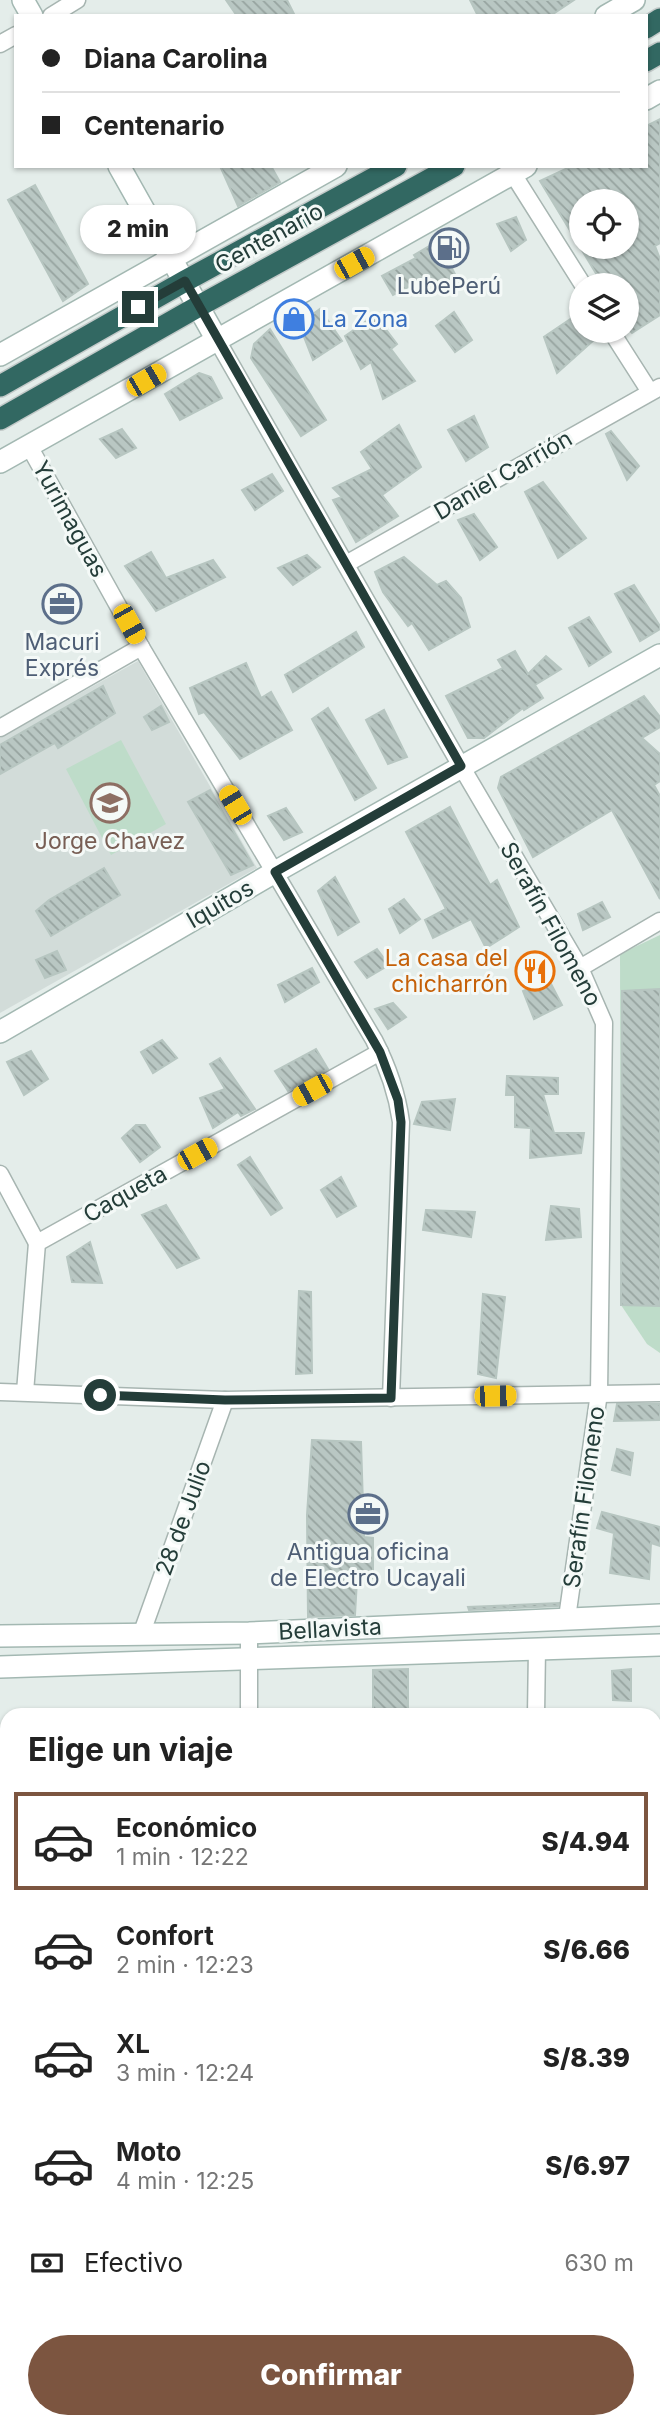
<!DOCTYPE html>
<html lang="es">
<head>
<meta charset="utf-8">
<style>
  body { margin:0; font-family:Inter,sans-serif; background:#f6f6f6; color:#222; height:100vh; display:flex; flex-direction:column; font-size:26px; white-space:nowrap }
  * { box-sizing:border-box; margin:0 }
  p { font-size:23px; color:#767676 }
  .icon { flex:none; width:38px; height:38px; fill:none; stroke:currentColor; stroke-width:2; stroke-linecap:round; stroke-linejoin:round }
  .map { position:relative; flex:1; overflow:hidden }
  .side { position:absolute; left:0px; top:1708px; width:662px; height:721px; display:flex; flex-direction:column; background:#fff; border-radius:21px 21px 0 0; box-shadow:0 2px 5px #0004 }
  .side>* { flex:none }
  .guide { position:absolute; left:14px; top:14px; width:634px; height:154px; border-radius:0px; box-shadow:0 2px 5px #0004; display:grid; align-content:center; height:154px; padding:0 28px; background:#fff }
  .controls { position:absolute; left:569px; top:189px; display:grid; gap:14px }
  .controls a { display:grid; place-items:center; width:70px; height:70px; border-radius:50%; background:#fff; box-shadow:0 2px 5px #0004; font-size:35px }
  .end { position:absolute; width:32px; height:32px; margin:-16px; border:9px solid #243d39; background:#fff; box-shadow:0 0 0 4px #fff }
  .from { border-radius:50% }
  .bubble { position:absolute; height:49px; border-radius:24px; background:#fff; box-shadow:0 2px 5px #0004; font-size:23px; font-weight:800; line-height:49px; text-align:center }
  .car { position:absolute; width:21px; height:42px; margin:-21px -10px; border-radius:9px; box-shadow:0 0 5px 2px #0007; background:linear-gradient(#f5c518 24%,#345 0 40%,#f5c518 0 76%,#345 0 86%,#f5c518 0) }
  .guide b { display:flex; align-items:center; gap:24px; height:66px; font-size:26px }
  .guide b+b { border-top:2px solid #e0e0e0 }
  .guide i { width:18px; height:18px; background:#222 }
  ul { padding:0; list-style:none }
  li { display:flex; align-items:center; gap:21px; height:98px; margin:0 14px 10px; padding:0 14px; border:4px solid transparent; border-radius:0px }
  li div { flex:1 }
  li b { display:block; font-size:26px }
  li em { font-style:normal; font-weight:800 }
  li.selected { border-color:#7c5540 }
  li>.icon { width:63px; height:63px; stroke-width:1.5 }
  h2 { padding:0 28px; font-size:32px; line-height:84px }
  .pay { display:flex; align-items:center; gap:18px; height:77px; padding:0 28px; font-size:26px }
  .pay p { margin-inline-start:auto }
  .primary-button { display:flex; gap:14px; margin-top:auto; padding:14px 28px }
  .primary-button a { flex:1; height:80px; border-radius:42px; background:#7c5540; color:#fff; font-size:28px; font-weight:800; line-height:80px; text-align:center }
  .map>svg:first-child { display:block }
</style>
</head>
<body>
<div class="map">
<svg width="660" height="2429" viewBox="0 0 660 2429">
  <defs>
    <pattern id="building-back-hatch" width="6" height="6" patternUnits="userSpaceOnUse" patternTransform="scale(1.75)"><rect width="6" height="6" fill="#b9c7c3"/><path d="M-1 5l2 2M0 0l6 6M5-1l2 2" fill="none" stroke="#96a39f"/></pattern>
  </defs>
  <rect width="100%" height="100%" fill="#e4edea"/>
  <path fill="#d2dcd9" d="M138 661 257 868 0 1013V738Z"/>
  <g fill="#bedcc9">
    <path d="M121 740 166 824 111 855 66 769Z"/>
    <path d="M660 935V1353L647 1344 621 1305 620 954Z"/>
  </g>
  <g fill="url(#building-back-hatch)" stroke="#b7c6c1" stroke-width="2" fill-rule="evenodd">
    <path d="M226 0H287L295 16H237Z"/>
    <path d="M470 0H574L550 16H478Z"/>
    <path d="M660 119V243L655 246 660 259V315L632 333 626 326V285H603L540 181 572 166H646V126ZM581 201H626V247H581Z"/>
    <path d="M220 166H271L280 182 238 206Z"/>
    <path d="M35 185 88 284 63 301 8 200Z"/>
    <path d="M516 217 526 240 511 251 497 224Z"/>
    <path d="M438 241 458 280 439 291 429 276 393 295 382 276 416 258 414 255Z"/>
    <path d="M320 309 342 341 313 360 299 324Z"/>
    <path d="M454 312 472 340 455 352 436 326Z"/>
    <path d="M581 312V331H591L595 339 557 373 544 337Z"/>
    <path d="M375 315 397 344 391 349 415 381 383 399 371 362 361 369 345 336Z"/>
    <path d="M270 329 326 420 301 436 251 358 254 344Z"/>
    <path d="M199 373 211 377 222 398 180 420 165 394Z"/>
    <path d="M474 416 488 447 466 461 448 430Z"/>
    <path d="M399 425 421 467 382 495 398 516 356 542 333 500 342 497 333 488 372 469 361 452Z"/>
    <path d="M122 429 136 448 116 458 100 439Z"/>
    <path d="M611 431 639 466 627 480 606 434Z"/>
    <path d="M272 474 283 491 255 510 242 490Z"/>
    <path d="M543 482 586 538 558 558 525 492Z"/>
    <path d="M474 514 497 547 480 560 458 520Z"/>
    <path d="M151 552 166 578 213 560 225 577 156 611 125 566Z"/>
    <path d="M307 555 320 567 293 585 278 568Z"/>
    <path d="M404 557 437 585 446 581 461 598 470 627 429 650 412 623 408 626 383 592 375 572Z"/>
    <path d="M634 585 660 626V629L640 641 615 594Z"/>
    <path d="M589 617 611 652 589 666 569 628Z"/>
    <path d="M356 632 364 647 293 692 285 675Z"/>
    <path d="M515 651 528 674 546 656 561 669 535 685 543 698 524 710 523 708 484 738H468L446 696 503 668 498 660Z"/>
    <path d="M246 663 261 698 271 692 292 730 240 759 204 712 199 714 190 688Z"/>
    <path d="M103 686 115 713 58 748 55 743 0 774V745Z"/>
    <path d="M644 696 660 717V727L642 738 660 754V781L654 785 660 796V899L612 810 533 857 498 788 501 777Z"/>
    <path d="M161 706 169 722 152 730 144 717Z"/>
    <path d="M328 708 376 788 355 800 312 719Z"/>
    <path d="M384 710 407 757 388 764 366 720Z"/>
    <path d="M210 790 253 865 231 875 188 802Z"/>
    <path d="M450 807 490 885 497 880 519 927 486 948 471 919 433 938 425 920 446 909 406 832Z"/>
    <path d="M286 808 302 832 284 840 268 816Z"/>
    <path d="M104 868 120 895 51 936 36 911 49 900Z"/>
    <path d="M335 877 359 922 338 935 318 891Z"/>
    <path d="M404 899 420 919 400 933 389 909Z"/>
    <path d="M602 902 610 917 583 930 578 914Z"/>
    <path d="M377 949 389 965 367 978 355 962Z"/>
    <path d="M57 951 66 970 45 978 36 960Z"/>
    <path d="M312 968 319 982 285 1002 278 985Z"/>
    <path d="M549 980 562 1005 534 1019 523 991Z"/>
    <path d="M660 989V1306L621 1305 622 991Z"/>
    <path d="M393 1003 406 1017 388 1029 375 1009Z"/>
    <path d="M162 1040 177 1058 153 1073 141 1052Z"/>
    <path d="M316 1049 328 1069 288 1091 275 1071Z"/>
    <path d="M31 1051 48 1079 24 1095 7 1062Z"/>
    <path d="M220 1058 255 1109 241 1116 238 1112 213 1128 200 1098 225 1089 210 1064Z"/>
    <path d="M507 1076 558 1078V1094H543L554 1133H584L581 1153 530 1158 531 1128 515 1127V1095H506Z"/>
    <path d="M455 1099 450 1130 414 1124 422 1102Z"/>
    <path d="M136 1125H145L160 1147 140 1162 122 1138Z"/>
    <path d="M250 1157 282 1208 271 1215 238 1165Z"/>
    <path d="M341 1177 356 1206 337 1217 321 1190Z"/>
    <path d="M166 1205 199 1258 177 1268 142 1215Z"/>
    <path d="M551 1206 579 1209 581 1237 546 1240Z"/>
    <path d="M426 1210 475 1212 471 1237 423 1230Z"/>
    <path d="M90 1242 102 1283 72 1282 67 1257Z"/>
    <path d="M299 1291 311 1292 312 1373 296 1374Z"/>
    <path d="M483 1294 505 1297 496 1378 478 1374Z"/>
    <path d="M617 1404H660V1420L614 1421Z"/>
    <path d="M312 1440 361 1442 364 1537 373 1538V1578L357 1580 355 1615 308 1617 307 1515Z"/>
    <path d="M617 1449 633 1453 630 1475 612 1470Z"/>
    <path d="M602 1512 660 1527V1546L651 1543 649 1579 610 1573 614 1533 597 1528Z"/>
    <path d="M559 1603 558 1606 469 1610 468 1607Z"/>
    <path d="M408 1669V1715H373V1670Z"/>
    <path d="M631 1669V1701L613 1700 612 1671Z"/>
  </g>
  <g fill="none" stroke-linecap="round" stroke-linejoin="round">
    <g stroke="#a7b5b1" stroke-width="19">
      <g id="street">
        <path d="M51 16 77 0"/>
        <path d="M0 44 16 35"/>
        <path d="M513 174 583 285"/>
        <path d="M611 331 650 392"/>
        <path d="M217 340 461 766 580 968 604 1023 599 1393 567 1618"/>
        <path d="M29 446 141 647 374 1040C387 1065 397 1093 401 1122L391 1398"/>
        <path d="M346 564 660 387"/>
        <path d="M0 728 141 647"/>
        <path d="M580 968 660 921"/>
        <path d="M0 1174 37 1243"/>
        <path d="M0 1392 225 1400 660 1393"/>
        <path d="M25 1392 37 1243 380 1052"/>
        <path d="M249 1633V1715"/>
        <path d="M141 1635 225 1400"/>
        <path d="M536 1715 537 1648"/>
        <path d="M655 1858 660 1933"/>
        <path d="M0 1871H7"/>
        <path d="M654 2082H660"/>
        <path d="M654 2281H660"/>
        <path d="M0 2304H7"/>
        <path d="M0 2386 4 2429"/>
        <path d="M260 2422 261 2429"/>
        <path d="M470 2422V2429"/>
      </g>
    </g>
    <g stroke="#a3b8b2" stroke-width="24">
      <g id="secondary">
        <path d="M23 0 32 16"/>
        <path d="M606 16 634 0"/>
        <path d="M646 99 660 91"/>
        <path d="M119 166 217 340"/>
        <path d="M0 355 336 166"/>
        <path d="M0 462 526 166"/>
        <path d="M0 1032 275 872 660 655"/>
        <path d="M0 1636 249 1633 660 1615"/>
        <path d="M0 1667 660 1645"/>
      </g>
    </g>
    <g stroke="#c2c9c8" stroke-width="24">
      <g id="highway">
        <path d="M646 28 660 19"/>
        <path d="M646 61 660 53"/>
        <path d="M0 386 185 281 396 166"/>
        <path d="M0 419 199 306 454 166"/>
      </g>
    </g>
    <use href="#street" stroke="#fff" stroke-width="16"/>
    <use href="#secondary" stroke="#fff" stroke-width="21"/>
    <use href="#highway" stroke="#326862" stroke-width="21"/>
  </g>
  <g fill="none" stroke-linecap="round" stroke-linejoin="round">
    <path stroke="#243d39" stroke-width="9" d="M100 1395 225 1400 391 1398 401 1122 398 1100 380 1052 275 872 461 766 185 281 138 307"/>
  </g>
  <defs>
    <g id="fuel-ring" transform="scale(2.0125)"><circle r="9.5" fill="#f4f9f7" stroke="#5c6f8a" stroke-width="1.5"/><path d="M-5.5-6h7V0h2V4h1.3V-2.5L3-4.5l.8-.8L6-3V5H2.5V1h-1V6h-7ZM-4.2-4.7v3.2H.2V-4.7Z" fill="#5c6f8a"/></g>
    <g id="shop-ring" transform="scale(2.0125)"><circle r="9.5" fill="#f4f9f7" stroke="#3f7fe0" stroke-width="1.5"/><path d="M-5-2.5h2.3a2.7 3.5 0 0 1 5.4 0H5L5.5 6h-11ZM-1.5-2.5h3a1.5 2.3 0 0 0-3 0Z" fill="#3f7fe0"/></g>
    <g id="office-ring" transform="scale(2.0125)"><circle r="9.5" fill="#f4f9f7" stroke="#5c6f8a" stroke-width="1.5"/><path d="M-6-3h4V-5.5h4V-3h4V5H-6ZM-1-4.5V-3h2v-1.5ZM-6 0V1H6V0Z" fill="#5c6f8a"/></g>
    <g id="school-ring" transform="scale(2.0125)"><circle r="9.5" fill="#f4f9f7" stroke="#8d6e63" stroke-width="1.5"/><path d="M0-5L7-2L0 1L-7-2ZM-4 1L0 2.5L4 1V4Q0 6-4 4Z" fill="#8d6e63"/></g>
    <g id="restaurant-ring" transform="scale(2.0125)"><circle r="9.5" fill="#f4f9f7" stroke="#e8710a" stroke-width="1.5"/><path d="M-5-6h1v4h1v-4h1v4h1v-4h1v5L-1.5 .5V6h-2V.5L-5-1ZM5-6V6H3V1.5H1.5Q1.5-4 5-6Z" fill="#e8710a"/></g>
  </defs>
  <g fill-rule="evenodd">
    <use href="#fuel-ring" x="449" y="248"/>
    <use href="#shop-ring" x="294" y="319"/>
    <use href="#office-ring" x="62" y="604"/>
    <use href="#school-ring" x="110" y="803"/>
    <use href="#restaurant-ring" x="535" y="971"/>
    <use href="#office-ring" x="368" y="1514"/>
  </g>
  <g text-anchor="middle" stroke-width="6" stroke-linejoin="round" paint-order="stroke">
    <g font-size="23" fill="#243d39" stroke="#f4f9f7">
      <text transform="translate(269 238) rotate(-29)" y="8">Centenario</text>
      <text transform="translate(503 475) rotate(-30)" y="8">Daniel Carrión</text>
      <text transform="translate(70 519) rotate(61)" y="8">Yurimaguas</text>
      <text transform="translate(220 904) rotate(-30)" y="8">Iquitos</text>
      <text transform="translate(551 924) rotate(61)" y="8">Serafín Filomeno</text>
      <text transform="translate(125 1194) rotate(-29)" y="8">Caqueta</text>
      <text transform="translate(584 1497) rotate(-82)" y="8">Serafín Filomeno</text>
      <text transform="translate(183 1518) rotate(-70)" y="8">28 de Julio</text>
      <text transform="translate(330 1629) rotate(-3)" y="8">Bellavista</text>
    </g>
    <g font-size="23" fill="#4e5e75" stroke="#f4f9f7">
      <text x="449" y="294">LubePerú</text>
      <text x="62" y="650">Macuri<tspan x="62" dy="26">Exprés</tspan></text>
      <text x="368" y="1560">Antigua oficina<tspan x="368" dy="26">de Electro Ucayali</tspan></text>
    </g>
    <g font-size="23" fill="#366cbe" stroke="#f4f9f7" text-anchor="start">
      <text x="321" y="327">La Zona</text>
    </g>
    <g font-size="23" fill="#785e54" stroke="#f4f9f7">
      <text x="110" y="849">Jorge Chavez</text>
    </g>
    <g font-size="23" fill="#c56008" stroke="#f4f9f7" text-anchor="end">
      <text x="508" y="966">La casa del<tspan x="508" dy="26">chicharrón</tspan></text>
    </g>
  </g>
</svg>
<div class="controls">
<a><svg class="icon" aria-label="locate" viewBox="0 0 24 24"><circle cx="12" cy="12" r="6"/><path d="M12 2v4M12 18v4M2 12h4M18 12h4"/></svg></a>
<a><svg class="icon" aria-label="layers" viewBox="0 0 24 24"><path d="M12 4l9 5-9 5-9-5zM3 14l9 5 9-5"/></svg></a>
</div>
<i class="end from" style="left:100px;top:1395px"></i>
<i class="end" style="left:138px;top:307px"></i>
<div class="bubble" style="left:80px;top:205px;width:116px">2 min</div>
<i class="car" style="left:354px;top:263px;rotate:61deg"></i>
<i class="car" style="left:146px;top:380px;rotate:60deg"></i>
<i class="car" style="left:129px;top:624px;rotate:151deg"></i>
<i class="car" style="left:235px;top:805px;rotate:329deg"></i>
<i class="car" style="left:312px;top:1090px;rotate:241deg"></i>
<i class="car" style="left:197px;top:1154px;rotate:61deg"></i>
<i class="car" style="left:495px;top:1396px;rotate:89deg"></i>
<div class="guide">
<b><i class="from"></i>Diana Carolina</b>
<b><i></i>Centenario</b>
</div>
<section class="side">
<h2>Elige un viaje</h2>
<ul>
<li class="selected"><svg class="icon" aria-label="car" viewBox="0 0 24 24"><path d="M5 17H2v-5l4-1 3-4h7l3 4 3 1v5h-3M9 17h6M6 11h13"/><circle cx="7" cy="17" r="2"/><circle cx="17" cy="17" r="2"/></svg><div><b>Económico</b><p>1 min · 12:22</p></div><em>S/4.94</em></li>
<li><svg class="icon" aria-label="car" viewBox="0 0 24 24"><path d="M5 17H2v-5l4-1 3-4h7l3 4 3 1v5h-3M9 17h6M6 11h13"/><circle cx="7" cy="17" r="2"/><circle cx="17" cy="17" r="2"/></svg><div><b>Confort</b><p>2 min · 12:23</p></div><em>S/6.66</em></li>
<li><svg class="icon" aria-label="car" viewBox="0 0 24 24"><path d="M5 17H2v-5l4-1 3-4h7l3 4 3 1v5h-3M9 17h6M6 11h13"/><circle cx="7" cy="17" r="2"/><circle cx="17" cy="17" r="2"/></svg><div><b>XL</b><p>3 min · 12:24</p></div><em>S/8.39</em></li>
<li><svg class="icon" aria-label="car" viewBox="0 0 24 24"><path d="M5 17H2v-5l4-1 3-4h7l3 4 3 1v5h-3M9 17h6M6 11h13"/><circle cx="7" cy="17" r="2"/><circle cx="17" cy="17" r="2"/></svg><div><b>Moto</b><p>4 min · 12:25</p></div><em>S/6.97</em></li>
</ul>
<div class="pay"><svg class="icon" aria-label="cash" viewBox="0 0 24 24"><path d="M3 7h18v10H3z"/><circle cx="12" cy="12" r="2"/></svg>Efectivo<p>630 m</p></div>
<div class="primary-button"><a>Confirmar</a></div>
</section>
</div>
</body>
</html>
